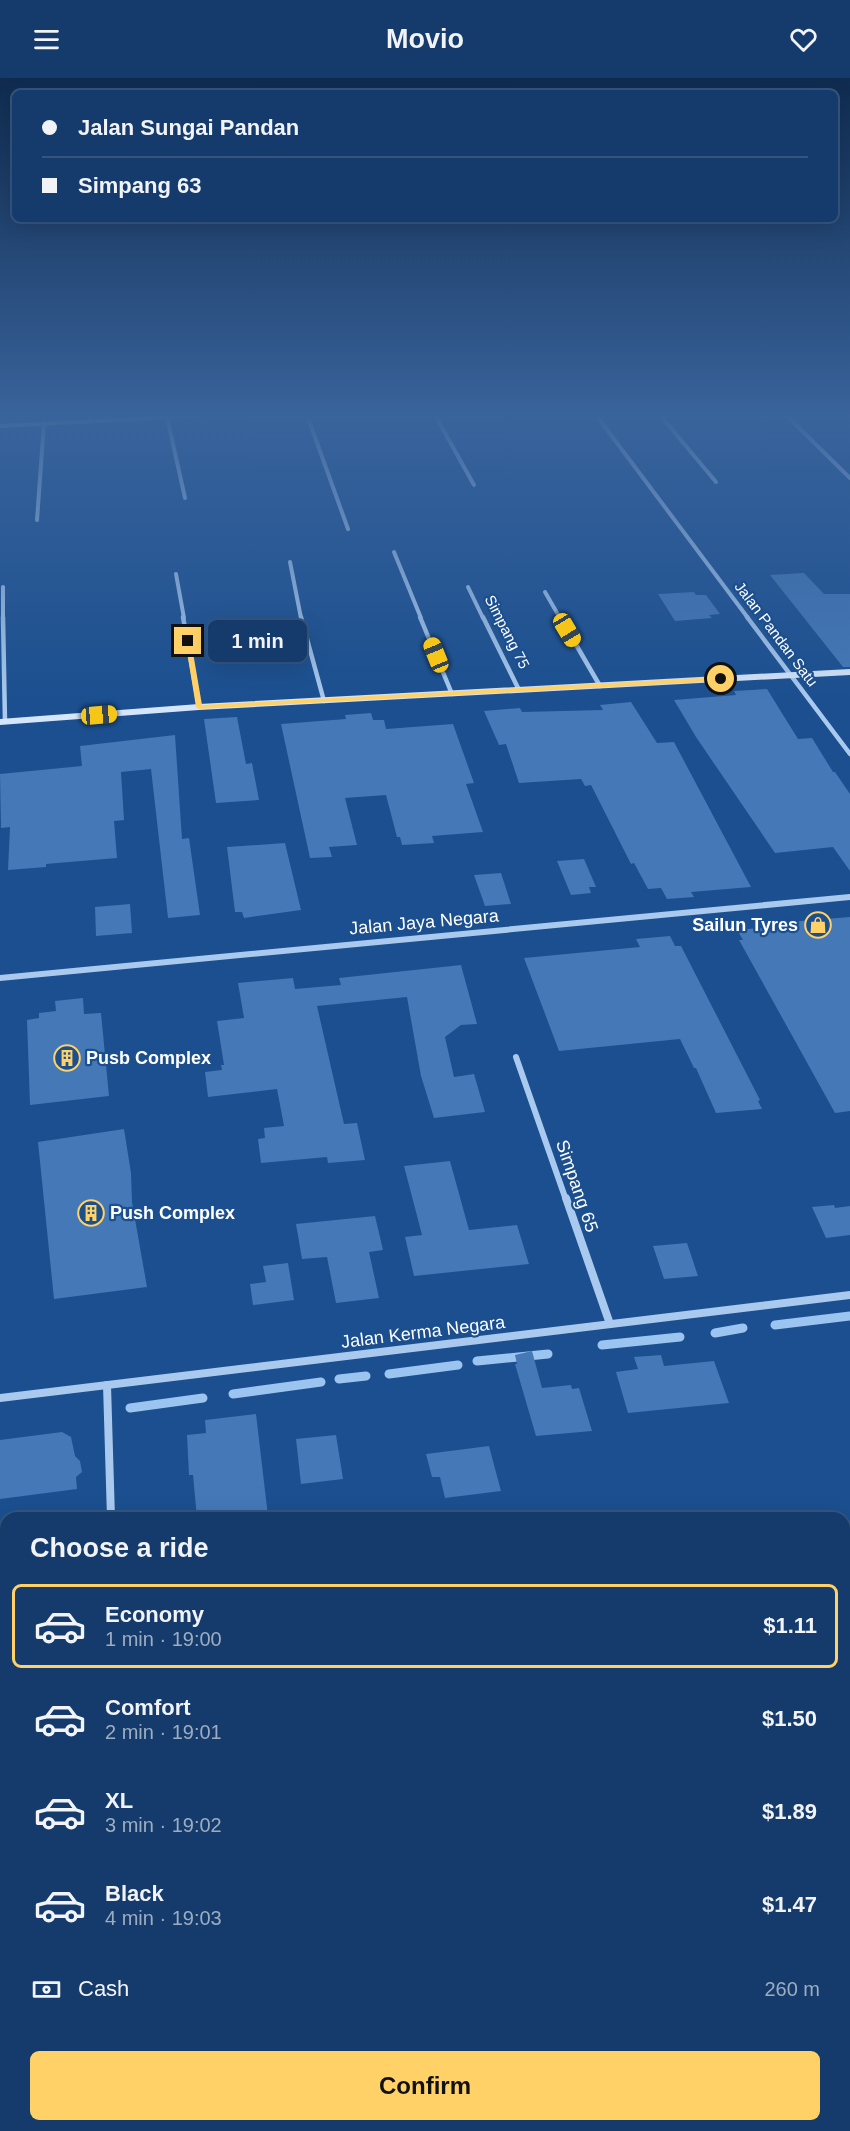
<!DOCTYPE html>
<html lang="en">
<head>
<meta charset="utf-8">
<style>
  body { margin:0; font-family:Arial,sans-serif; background:#214673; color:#f1f3f6; height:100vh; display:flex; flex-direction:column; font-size:22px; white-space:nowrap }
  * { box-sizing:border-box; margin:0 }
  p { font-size:20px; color:#9dadc1 }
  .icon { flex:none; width:33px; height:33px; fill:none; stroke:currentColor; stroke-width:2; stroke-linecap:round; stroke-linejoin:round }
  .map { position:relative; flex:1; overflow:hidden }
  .drawer { position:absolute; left:0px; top:1434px; width:850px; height:620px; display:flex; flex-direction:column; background:#143b6b; border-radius:18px 18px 0 0; box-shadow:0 6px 24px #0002,0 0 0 2px #33557e }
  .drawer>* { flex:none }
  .top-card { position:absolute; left:12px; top:12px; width:826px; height:132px; border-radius:9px; box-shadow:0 6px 24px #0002,0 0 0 2px #33557e; display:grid; align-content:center; height:132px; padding:0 30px; background:#143b6b }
  .end { position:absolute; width:27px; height:27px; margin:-14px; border:8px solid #ffd166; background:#111; box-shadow:0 0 0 3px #111 }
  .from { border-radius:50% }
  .bubble { position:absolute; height:42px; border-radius:9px; background:#143b6b; box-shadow:0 6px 24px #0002,0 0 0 2px #33557e; font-size:20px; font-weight:700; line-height:42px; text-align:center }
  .car { position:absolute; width:18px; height:36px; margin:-18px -9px; border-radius:8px; box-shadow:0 0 4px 2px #0007; background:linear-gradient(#f5c518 24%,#345 0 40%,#f5c518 0 76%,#345 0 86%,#f5c518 0) }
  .top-card b { display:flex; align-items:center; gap:21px; height:57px; font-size:22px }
  .top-card b+b { border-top:2px solid #33557e }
  .top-card i { width:15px; height:15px; background:#f1f3f6 }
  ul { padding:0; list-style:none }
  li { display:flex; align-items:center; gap:18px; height:84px; margin:0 12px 9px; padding:0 18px; border:3px solid transparent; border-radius:9px }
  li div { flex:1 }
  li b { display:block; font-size:22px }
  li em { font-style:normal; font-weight:700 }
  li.on { border-color:#ffd166 }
  li>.icon { width:54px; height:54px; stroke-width:1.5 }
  h2 { padding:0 30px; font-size:27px; line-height:72px }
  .pay { display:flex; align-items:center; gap:15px; height:66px; padding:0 30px; font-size:22px }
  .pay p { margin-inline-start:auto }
  .cta { display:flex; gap:12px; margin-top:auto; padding:12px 30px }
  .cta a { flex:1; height:69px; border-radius:9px; background:#ffd166; color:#111; font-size:24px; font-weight:700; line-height:69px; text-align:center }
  header { display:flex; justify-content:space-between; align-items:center; height:78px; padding:0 30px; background:#143b6b; font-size:27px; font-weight:700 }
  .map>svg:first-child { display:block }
</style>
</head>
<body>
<header><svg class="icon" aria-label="menu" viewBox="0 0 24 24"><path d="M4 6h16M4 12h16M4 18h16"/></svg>Movio<svg class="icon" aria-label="heart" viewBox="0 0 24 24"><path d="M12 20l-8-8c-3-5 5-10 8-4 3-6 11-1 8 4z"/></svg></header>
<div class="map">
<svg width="850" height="2053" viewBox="0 0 850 2053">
  <rect width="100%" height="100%" fill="#1b4f8f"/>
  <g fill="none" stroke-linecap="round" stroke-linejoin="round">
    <g stroke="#9cc4f0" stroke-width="9">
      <path d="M775 1247 850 1238"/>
      <path d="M715 1255 743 1250"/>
      <path d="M602 1267 680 1259"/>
      <path d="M477 1283 548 1276"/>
      <path d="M389 1296 458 1287"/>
      <path d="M339 1301 366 1298"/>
      <path d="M233 1316 321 1304"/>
      <path d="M130 1330 203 1320"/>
    </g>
    <g stroke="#9cc4f0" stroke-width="11">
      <path d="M844 1895 850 1894"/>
      <path d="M844 1976 850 1975"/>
      <path d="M0 2046 6 2045"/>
      <path d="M428 2053 458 2048"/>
    </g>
  </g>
  <g fill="#4478b7">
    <path d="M804 495 824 516H850V589H843L770 497Z"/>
    <path d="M694 514 696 517H706L720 536 709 537 712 540 675 543 658 516Z"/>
    <path d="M767 611 798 661 812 660 833 694H835L850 716V793L833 769 775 775 696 659 674 622 736 617 734 613Z"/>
    <path d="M631 624 657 665 674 664 751 809 691 814 694 819 667 821 661 810 648 811 634 785 631 786 591 707 585 708 581 701 519 705 506 666 499 667 484 633 520 630 522 634 603 632 600 627Z"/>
    <path d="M371 635 373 642H384L386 651 453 646 474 705 466 706 483 754 432 758 434 765 402 767 400 759H397L386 717 345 720 357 767 329 769 332 779 310 780 281 646 346 641 345 637Z"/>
    <path d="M237 639 246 686 252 685 259 722 216 725 204 641Z"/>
    <path d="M175 657 182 761 189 760 200 837 168 840 151 691 121 694 124 742 114 743 117 780 46 786V789L8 792 10 749 1 750 0 696 82 688 80 668Z"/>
    <path d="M285 765 301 832 244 840 242 834H235L227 769Z"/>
    <path d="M584 781 596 809H589L591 815 571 817 557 783Z"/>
    <path d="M501 795 511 826 485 828 474 797Z"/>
    <path d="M130 826 132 855 96 858 95 829Z"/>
    <path d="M850 839V1033L835 1035 739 862H743L737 852 791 847 789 844Z"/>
    <path d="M670 858 675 868H681L760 1022 758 1023 762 1031 716 1035 696 990H694L680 961 559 973 524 880 640 869 636 861Z"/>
    <path d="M461 887 477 946 461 947 445 959 454 999 474 996 485 1034 434 1040 421 998 407 919 317 928 344 1046 357 1045 365 1082 328 1085 327 1079 261 1085 258 1061 265 1060 264 1050 284 1048 277 1011 208 1019 205 994 222 992 221 987H224L217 943 244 940 238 905 293 900 295 911 341 907 339 900Z"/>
    <path d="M83 920 84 936 101 935 109 1018 30 1027 27 942 39 940V935L56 933 55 923Z"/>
    <path d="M124 1051 131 1095 132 1124 147 1209 54 1221 38 1064Z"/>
    <path d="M450 1083 469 1152 517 1147 529 1186 414 1198 405 1159 422 1157 404 1088Z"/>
    <path d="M834 1127 835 1130 850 1128V1157L826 1160 812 1129Z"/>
    <path d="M375 1138 383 1172 369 1174 379 1220 336 1225 327 1179 302 1181 296 1146Z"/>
    <path d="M687 1165 698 1198 664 1201 653 1168Z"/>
    <path d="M288 1185 294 1222 253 1227 250 1206 266 1204 263 1188Z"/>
    <path d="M532 1273 542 1310 571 1307 572 1311 579 1310 592 1353 536 1358 515 1286H517L515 1277Z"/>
    <path d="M661 1277 664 1288 714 1283 729 1325 628 1335 616 1294 638 1291 634 1279Z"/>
    <path d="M256 1336 268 1438 197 1440 193 1397H189L187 1357 206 1355 205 1342Z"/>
    <path d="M62 1354 71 1359 75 1378 80 1383 82 1394 76 1399 77 1411 0 1421V1362Z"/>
    <path d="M336 1357 343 1401 301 1406 296 1361Z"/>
    <path d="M489 1368 501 1413 445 1420 440 1399H432L426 1376Z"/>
  </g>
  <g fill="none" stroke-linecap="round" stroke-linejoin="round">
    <g stroke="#a9c9ee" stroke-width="4">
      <path d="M90 337V343"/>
      <path d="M307 337 348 451"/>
      <path d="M435 337 474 407"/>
      <path d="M596 337 748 540"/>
      <path d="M660 337 716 404"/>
      <path d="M786 337 850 400"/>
      <path d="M167 339 185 420"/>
      <path d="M37 442 44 345"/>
      <path d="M394 474 421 540"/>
      <path d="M290 484 301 540"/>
      <path d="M176 496 184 540"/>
      <path d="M3 509V540"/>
      <path d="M468 509 483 540"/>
      <path d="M545 514 560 540"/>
    </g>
    <g stroke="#a9c9ee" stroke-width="4.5">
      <path d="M3 539 5 644"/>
      <path d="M183 539 199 629"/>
      <path d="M301 539 324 623"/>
      <path d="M420 539 452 616"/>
      <path d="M483 539 519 612"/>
      <path d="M560 539 600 608"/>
      <path d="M747 539 850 676"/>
    </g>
    <g stroke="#a9c9ee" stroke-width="6">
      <path d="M0 900 850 819"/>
      <path d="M516 979 566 1122"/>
    </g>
    <g stroke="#a9c9ee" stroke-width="8">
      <path d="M566 1120 610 1246"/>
      <path d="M107 1307 111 1440"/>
      <path d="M0 1320 850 1217"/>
    </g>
    <g stroke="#a9c9ee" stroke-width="9">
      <path d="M844 1937 850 1936"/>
      <path d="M122 2048 123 2053"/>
      <path d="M630 2048 631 2053"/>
      <path d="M199 2053 230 2048"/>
    </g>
    <g fill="#d6e6fa" fill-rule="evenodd">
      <path d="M175 337H208L205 339 0 350V346Z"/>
      <path d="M850 591V597L199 632 0 647V641L199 626Z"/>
    </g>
  </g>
  <linearGradient id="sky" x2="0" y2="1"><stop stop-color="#0f2b4f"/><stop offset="0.54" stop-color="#39639b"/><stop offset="1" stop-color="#39639b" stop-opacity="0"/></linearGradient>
  <rect width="850" height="624" fill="url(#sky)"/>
  <path fill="#ffd166" d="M185 561 191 563 202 627 721 599 724 601 721 603 199 631 196 629Z"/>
  <defs>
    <g id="shop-ring" transform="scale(1.35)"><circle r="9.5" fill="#1b4f8f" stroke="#ffd166" stroke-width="1.5"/><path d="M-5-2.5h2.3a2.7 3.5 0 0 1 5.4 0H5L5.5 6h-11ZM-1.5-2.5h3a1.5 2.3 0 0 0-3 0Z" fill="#ffd166"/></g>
    <g id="building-ring" transform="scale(1.35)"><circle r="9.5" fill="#1b4f8f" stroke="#ffd166" stroke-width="1.5"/><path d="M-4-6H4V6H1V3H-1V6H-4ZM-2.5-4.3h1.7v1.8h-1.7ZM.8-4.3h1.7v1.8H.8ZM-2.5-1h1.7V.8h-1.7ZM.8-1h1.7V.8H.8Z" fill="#ffd166"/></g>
  </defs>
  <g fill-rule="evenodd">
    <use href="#shop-ring" x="818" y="847"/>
    <use href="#building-ring" x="67" y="980"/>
    <use href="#building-ring" x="91" y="1135"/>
  </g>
  <g text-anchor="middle" stroke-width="4.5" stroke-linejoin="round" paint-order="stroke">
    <g font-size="15" fill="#fff" stroke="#1b4f8f">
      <text transform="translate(507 554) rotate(63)" y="5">Simpang 75</text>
      <text transform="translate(776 556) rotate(53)" y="5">Jalan Pandan Satu</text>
    </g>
    <g font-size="18" fill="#fff" stroke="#1b4f8f">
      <text transform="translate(424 844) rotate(-5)" y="6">Jalan Jaya Negara</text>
      <text transform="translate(577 1108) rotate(71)" y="6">Simpang 65</text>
      <text transform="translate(423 1254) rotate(-7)" y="6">Jalan Kerma Negara</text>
    </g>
    <g font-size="18" font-weight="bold" fill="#fff" stroke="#1b4f8f" text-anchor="start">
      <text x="798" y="853" text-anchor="end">Sailun Tyres</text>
      <text x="86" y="986">Pusb Complex</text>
      <text x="110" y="1141">Push Complex</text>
    </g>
  </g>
</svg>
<i class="end from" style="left:721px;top:601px"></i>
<i class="end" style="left:188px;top:563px"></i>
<div class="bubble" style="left:208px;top:542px;width:99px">1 min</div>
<i class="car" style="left:567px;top:552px;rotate:149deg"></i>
<i class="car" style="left:436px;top:577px;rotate:338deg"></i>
<i class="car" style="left:99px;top:637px;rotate:85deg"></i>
<div class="top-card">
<b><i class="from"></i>Jalan Sungai Pandan</b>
<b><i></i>Simpang 63</b>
</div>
<section class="drawer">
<h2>Choose a ride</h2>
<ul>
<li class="on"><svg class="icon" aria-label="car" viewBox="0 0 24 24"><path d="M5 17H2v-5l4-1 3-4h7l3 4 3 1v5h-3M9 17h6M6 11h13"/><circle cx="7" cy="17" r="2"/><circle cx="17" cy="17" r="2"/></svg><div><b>Economy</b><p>1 min · 19:00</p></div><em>$1.11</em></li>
<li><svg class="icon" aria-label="car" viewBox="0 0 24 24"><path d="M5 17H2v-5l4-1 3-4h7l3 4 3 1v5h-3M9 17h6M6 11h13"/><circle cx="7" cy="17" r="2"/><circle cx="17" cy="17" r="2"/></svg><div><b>Comfort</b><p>2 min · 19:01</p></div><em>$1.50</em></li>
<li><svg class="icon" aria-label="car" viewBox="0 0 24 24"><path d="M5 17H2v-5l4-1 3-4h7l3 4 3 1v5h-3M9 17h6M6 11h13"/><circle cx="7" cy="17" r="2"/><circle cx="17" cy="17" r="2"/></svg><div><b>XL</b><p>3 min · 19:02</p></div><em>$1.89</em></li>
<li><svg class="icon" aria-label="car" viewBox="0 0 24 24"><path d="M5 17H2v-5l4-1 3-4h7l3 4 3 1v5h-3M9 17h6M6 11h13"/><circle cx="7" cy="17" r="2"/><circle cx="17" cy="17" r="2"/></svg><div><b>Black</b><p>4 min · 19:03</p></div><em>$1.47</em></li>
</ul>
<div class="pay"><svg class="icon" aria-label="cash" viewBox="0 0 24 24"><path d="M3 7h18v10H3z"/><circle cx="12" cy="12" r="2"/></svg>Cash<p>260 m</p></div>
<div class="cta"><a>Confirm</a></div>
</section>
</div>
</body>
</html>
